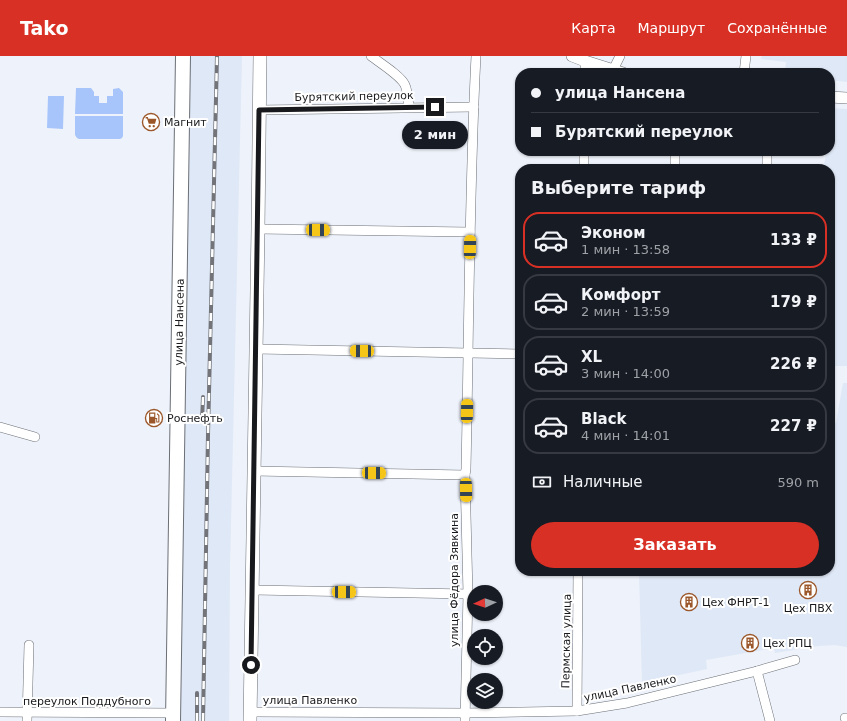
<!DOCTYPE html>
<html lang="ru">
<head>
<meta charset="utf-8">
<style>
  body { margin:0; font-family:"DejaVu Sans",sans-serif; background:#20242c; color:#f1f3f6; height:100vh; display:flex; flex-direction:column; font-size:15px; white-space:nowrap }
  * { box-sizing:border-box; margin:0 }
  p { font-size:13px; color:#9ea1a6 }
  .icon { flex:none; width:22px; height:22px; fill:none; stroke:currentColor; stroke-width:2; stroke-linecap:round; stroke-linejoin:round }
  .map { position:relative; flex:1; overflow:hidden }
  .details { position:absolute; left:515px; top:108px; width:320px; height:412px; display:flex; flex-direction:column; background:#171b24; border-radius:16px; box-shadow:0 1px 3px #0004 }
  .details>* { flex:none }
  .top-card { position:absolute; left:515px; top:12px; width:320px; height:88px; border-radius:16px; box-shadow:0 1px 3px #0004; display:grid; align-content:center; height:88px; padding:0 16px; background:#171b24 }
  .needle { width:26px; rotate:267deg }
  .buttons { position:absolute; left:467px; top:529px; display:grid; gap:8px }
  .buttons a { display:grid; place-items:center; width:36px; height:36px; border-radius:50%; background:#171b24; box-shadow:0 1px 3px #0004; font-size:20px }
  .end { position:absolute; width:18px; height:18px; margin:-9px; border:5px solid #18191c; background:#fff; box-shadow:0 0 0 2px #fff }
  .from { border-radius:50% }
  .bubble { position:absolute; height:28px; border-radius:14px; background:#171b24; box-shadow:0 1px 3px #0004; font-size:13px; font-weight:700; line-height:28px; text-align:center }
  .car { position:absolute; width:12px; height:24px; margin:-12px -6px; border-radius:5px; box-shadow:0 0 3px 1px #0007; background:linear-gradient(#f5c518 24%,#345 0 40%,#f5c518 0 76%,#345 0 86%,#f5c518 0) }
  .top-card b { display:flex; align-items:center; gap:14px; height:38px; font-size:15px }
  .top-card b+b { border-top:1px solid #363941 }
  .top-card i { width:10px; height:10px; background:#f1f3f6 }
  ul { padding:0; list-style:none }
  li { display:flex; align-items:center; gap:12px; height:56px; margin:0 8px 6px; padding:0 8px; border:2px solid #363941; border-radius:16px }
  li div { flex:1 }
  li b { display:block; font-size:15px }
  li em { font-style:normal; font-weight:700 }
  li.current { border-color:#d93025 }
  li>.icon { width:36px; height:36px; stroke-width:1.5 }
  h2 { padding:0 16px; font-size:18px; line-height:48px }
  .pay { display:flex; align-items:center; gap:10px; height:44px; padding:0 16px; font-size:15px }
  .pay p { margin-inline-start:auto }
  .cta { display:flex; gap:8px; margin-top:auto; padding:8px 16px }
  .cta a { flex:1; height:46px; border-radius:24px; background:#d93025; color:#fff; font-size:16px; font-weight:700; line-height:46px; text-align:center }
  header { display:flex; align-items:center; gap:24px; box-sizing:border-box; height:56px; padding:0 20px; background:#d93025; color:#fff }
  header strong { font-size:19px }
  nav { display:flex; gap:22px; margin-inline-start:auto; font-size:14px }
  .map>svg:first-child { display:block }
</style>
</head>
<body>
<header>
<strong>Tako</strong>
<nav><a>Карта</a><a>Маршрут</a><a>Сохранённые</a></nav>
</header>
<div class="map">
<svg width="847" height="665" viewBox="0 0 847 665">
  <rect width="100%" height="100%" fill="#eef2fa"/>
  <g fill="#dfe8f6">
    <path d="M191 0H242L230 510 229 665H180L186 128Z"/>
    <path d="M762 0H847V26L830 24V17H785L786 6 761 3Z"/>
    <path d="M830 52 847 53V310H830V113H823L826 99 803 95H830Z"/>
    <path d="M843 327H847V591L835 589 818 590 775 597 774 592 706 604 707 613 642 627 639 515H830V366L836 367Z"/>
  </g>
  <g fill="#a7c5fb">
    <path d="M76 32H91L94 36V40H99V47H107V40H113V33L119 32 123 36V58H75Z"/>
    <path d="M48 40H64L63 73 47 72Z"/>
    <path d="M75 60H123V80L122 82 120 83H79L77 82 75 79Z"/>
  </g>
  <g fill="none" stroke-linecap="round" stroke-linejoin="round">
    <g stroke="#6b6f76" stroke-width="10">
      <g id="minor">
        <path d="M371 0C380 7 401 20 405 29 408 36 408 44 409 51"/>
        <path d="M613 14 620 0"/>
        <path d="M585 17V5"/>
        <path d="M744 17 746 0"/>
        <path d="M259 54 474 51"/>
        <path d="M675 95V113"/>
        <path d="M767 95V113"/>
        <path d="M584 113V95"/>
        <path d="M258 173 470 176"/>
        <path d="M256 293 520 298"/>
        <path d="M0 371 35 381"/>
        <path d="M254 415 465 419"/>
        <path d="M251 534 468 538"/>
        <path d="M757 615 770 665"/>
        <path d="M577 655 578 515"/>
        <path d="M0 656 173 657"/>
        <path d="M250 656 465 657 577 655 627 647 757 615 795 604"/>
        <path d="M845 662H847"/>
        <path d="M27 665 29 589"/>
        <path d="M465 665 468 538 465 419 466 413C469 275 469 137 476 0"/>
      </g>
    </g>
    <g stroke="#6b6f76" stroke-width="12">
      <g id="tertiary">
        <path d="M572 0 585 5 623 17"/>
        <path d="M830 41 847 42"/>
      </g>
    </g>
    <g stroke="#6b6f76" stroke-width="14">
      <path id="secondary" d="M250 665 258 173 260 0"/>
    </g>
    <g stroke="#6b6f76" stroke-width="16">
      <path id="primary" d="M173 665C178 443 178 222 183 0"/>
    </g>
    <use href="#minor" stroke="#fff" stroke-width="9"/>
    <use href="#tertiary" stroke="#fff" stroke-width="11"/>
    <use href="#secondary" stroke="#fff" stroke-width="13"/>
    <use href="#primary" stroke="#fff" stroke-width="14"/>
    <g stroke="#727479" stroke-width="4">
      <g id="rail">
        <path d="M202 365 203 341"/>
        <path d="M197 665V637"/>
        <path d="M203 665 208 379 217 0"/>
      </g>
    </g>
    <use href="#rail" stroke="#fff" stroke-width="2.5" stroke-dasharray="8" stroke-linecap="butt"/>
  </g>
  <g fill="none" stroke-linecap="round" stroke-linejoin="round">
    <path stroke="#18191c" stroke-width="5" d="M251 609 259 54 435 51"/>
  </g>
  <defs>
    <g id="supermarket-ring" transform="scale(0.9)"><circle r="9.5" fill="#fff" stroke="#9b572a" stroke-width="1.5"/><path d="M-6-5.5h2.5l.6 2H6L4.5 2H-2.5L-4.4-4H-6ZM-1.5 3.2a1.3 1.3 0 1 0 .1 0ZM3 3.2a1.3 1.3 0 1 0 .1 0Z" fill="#9b572a"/></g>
    <g id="fuel-ring" transform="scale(0.9)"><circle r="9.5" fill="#fff" stroke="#9b572a" stroke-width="1.5"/><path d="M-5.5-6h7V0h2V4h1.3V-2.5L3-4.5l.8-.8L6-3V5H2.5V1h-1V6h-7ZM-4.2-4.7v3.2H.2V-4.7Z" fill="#9b572a"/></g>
    <g id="building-ring" transform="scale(0.9)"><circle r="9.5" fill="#fff" stroke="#9b572a" stroke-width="1.5"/><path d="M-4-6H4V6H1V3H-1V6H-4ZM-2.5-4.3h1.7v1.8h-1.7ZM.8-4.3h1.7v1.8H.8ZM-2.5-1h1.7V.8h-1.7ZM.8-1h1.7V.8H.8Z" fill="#9b572a"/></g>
  </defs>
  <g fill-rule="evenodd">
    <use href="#supermarket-ring" x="151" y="66"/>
    <use href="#fuel-ring" x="154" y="362"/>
    <use href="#building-ring" x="808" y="534"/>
    <use href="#building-ring" x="689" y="546"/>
    <use href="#building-ring" x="750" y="587"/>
  </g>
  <g text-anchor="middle" stroke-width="4" stroke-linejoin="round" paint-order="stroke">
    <g font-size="11" fill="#18191c" stroke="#fff">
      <text transform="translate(354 40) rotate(-1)" y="4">Бурятский переулок</text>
      <text transform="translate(179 266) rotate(-89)" y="4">улица Нансена</text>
      <text transform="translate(454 524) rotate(-90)" y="4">улица Фёдора Зявкина</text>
      <text transform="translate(566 585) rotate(-89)" y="4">Пермская улица</text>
      <text transform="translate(630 632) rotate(-12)" y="4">улица Павленко</text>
      <text x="310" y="648">улица Павленко</text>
      <text x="87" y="649">переулок Поддубного</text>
    </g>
    <g font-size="11" fill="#18191c" stroke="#fff" text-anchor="start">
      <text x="164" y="70">Магнит</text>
      <text x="167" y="366">Роснефть</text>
      <text x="702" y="550">Цех ФНРТ-1</text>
      <text x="808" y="556" text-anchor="middle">Цех ПВХ</text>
      <text x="763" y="591">Цех РПЦ</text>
    </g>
  </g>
</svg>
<div class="buttons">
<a><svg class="needle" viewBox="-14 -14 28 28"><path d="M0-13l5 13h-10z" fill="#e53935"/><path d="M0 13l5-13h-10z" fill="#9ea1a6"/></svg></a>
<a><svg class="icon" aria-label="locate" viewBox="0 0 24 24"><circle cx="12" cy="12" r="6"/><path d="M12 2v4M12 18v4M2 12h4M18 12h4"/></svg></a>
<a><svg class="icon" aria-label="layers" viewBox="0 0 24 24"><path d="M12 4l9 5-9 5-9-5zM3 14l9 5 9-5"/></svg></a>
</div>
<i class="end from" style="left:251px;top:609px"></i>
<i class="end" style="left:435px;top:51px"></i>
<div class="bubble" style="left:402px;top:65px;width:66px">2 мин</div>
<i class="car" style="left:318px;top:174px;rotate:91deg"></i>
<i class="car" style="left:470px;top:191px;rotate:1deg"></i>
<i class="car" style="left:362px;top:295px;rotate:271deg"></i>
<i class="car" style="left:467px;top:355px;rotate:1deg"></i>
<i class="car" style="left:374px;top:417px;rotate:91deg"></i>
<i class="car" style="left:466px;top:434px;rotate:179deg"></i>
<i class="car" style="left:344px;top:536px;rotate:91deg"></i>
<div class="top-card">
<b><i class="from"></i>улица Нансена</b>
<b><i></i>Бурятский переулок</b>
</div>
<section class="details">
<h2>Выберите тариф</h2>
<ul>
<li class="current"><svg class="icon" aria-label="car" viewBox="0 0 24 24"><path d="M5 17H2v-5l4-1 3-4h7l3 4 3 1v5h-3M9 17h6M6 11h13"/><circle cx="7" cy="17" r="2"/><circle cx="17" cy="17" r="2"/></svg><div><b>Эконом</b><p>1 мин · 13:58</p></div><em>133 ₽</em></li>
<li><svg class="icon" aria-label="car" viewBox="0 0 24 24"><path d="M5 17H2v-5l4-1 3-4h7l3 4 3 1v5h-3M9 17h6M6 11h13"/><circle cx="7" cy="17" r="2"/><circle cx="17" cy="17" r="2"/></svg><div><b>Комфорт</b><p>2 мин · 13:59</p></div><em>179 ₽</em></li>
<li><svg class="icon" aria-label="car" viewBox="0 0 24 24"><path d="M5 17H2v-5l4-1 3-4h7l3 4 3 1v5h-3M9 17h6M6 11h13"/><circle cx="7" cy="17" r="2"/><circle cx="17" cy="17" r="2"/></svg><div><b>XL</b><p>3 мин · 14:00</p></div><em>226 ₽</em></li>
<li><svg class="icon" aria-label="car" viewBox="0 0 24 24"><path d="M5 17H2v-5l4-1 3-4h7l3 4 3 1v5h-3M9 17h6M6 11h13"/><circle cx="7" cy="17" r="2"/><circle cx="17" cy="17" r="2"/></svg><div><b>Black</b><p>4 мин · 14:01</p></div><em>227 ₽</em></li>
</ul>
<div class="pay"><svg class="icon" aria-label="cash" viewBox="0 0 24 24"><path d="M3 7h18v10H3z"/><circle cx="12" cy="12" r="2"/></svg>Наличные<p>590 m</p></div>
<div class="cta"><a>Заказать</a></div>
</section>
</div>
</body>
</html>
